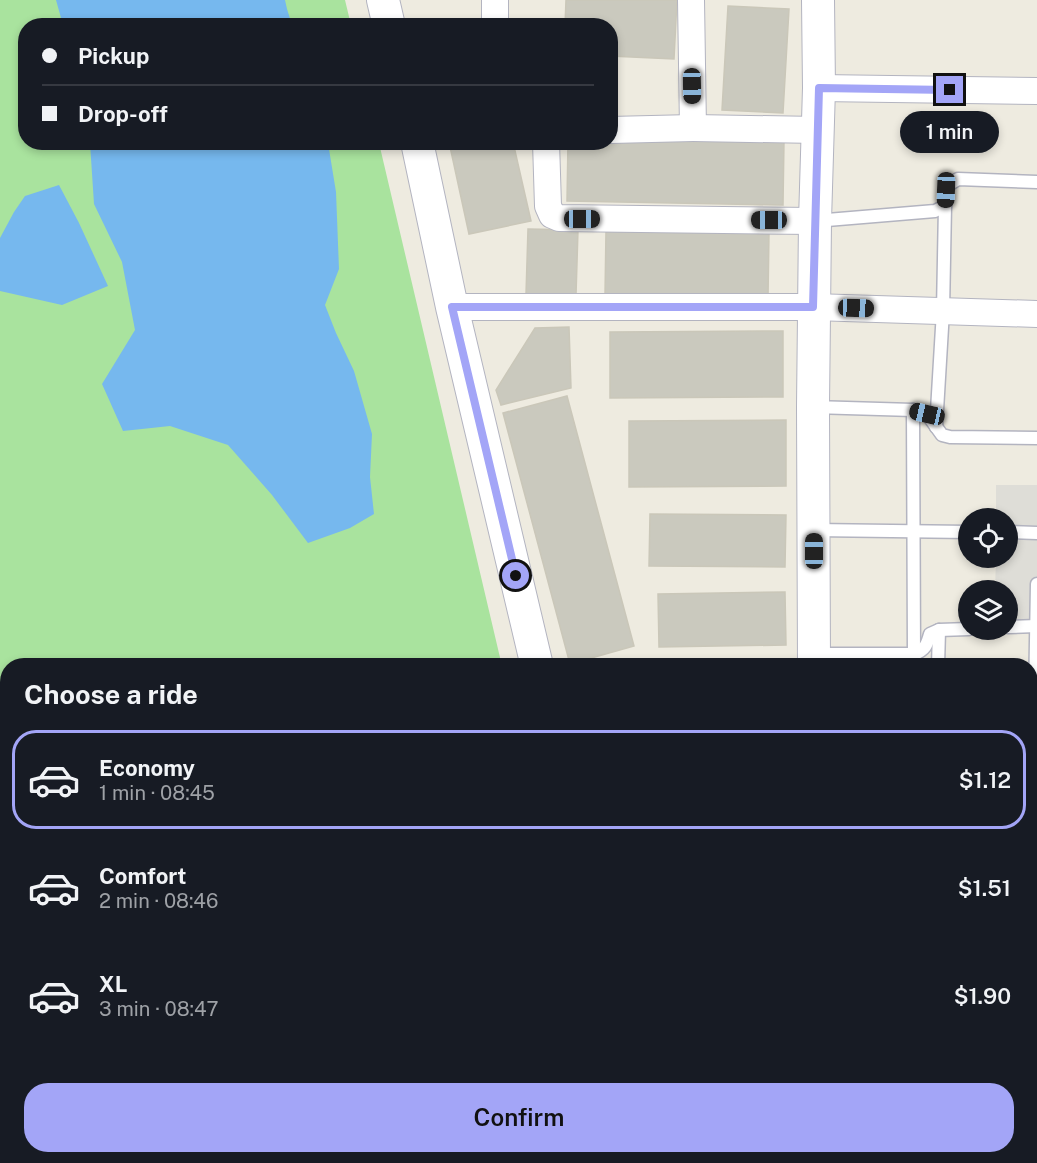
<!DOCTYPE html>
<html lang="en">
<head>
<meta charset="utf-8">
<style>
  body { margin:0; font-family:"Public Sans",sans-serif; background:#242831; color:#f1f3f6; height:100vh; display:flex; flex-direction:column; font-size:22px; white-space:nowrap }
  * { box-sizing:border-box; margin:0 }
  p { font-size:20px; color:#9ea1a6 }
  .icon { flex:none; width:33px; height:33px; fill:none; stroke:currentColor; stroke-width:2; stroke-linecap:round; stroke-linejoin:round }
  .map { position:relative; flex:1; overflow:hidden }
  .sheet { position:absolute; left:0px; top:658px; width:1038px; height:506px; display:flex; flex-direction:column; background:#171b24; border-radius:24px 24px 0 0; box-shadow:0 3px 9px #0003 }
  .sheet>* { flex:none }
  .banner { position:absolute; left:18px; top:18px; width:600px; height:132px; border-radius:24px; box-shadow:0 3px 9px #0003; display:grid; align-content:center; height:132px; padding:0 24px; background:#171b24 }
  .fabs { position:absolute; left:958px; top:508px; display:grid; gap:12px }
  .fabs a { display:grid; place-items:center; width:60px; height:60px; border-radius:50%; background:#171b24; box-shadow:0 3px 9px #0003; font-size:30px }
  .end { position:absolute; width:27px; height:27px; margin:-14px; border:8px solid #a3a5f7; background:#111; box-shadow:0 0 0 3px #111 }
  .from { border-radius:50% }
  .bubble { position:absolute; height:42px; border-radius:21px; background:#171b24; box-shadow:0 3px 9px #0003; font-size:20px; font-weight:600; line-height:42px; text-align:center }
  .car { position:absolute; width:18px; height:36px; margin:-18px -9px; border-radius:8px; box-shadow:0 0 4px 2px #0007; background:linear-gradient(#222 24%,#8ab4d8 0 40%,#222 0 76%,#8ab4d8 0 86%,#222 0) }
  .banner b { display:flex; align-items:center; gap:21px; height:57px; font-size:22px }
  .banner b+b { border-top:2px solid #363941 }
  .banner i { width:15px; height:15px; background:#f1f3f6 }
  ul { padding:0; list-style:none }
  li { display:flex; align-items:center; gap:18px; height:99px; margin:0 12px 9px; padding:0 12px; border:3px solid transparent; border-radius:24px }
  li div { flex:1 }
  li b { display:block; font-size:22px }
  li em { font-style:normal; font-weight:600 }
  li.current { border-color:#a3a5f7 }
  li>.icon { width:54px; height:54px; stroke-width:1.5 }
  h2 { padding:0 24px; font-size:27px; line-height:72px }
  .cta { display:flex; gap:12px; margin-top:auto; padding:12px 24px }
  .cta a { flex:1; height:69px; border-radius:24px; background:#a3a5f7; color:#111; font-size:24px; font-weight:600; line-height:69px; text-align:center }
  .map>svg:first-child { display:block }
</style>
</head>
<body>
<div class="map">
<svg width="1037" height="1163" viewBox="0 0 1037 1163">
  <rect width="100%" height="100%" fill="#eeebe0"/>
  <path fill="#a9e39e" d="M0 0H345L351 25 26 26V142L379 143 502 666H8V1156H1030L1031 969 1037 971V1163H0Z"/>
  <path fill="#deddd7" d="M996 485H1037V633H995V630H1008V591H995L996 558H1008V519H996Z"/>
  <g fill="#76b8ee">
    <path d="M56 0H285L287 9 292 25H63Z"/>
    <path d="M90 143H328L336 192 339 269 325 305 336 333 354 371 372 434 370 477 374 514 350 528 308 543 272 495 228 445 170 426 123 431 102 384 135 330 122 262 94 204Z"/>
    <path d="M59 185 79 223 108 286 62 305 0 291V238L14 212 25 196Z"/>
    <path d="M7 708H8L7 754 0 752V709Z"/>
  </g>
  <g fill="#cac9be" stroke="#cac7b9" stroke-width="1.5">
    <path d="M566 0H677L674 59 610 56V26H565Z"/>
    <path d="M728 6 789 9 783 113 722 110Z"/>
    <path d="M610 66H617L615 117H610Z"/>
    <path d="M610 138 784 141 783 205 567 201 568 142H610Z"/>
    <path d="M449 142H513L531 221 469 234Z"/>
    <path d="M528 229 578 230 576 295 526 294Z"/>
    <path d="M606 231 769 233 768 297 605 295Z"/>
    <path d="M569 327 571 388 501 405 496 390 535 328Z"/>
    <path d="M783 331V397L610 398V332Z"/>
    <path d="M567 396 634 646 570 664 503 413Z"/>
    <path d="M786 420V486L629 487V421Z"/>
    <path d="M650 514 786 515 785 567 649 566Z"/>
    <path d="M785 592 786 645 659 647 658 594Z"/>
  </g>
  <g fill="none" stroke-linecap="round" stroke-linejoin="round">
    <g stroke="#b3b4c0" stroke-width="15">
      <g id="service">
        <path d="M815 221 935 211 945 206 946 190 948 185 958 179 1037 182"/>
        <path d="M813 407 913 410 927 414 942 435 950 437 1037 438"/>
        <path d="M913 410 914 654"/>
        <path d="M936 427 943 311 945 206"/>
        <path d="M814 530 969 532"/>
        <path d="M1008 532 1037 533"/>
        <path d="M1008 627 1037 626"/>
        <path d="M815 654H914C925 650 927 645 930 634L939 630 969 629"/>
        <path d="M938 666 939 630"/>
        <path d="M1034 754 1037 584"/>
      </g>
    </g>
    <g stroke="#b3b4c0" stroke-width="28">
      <g id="minor">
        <path d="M495 0V26"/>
        <path d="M691 0 693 128 818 130"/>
        <path d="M819 88 1037 91"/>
        <path d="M610 130 693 128"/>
        <path d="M546 142 548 206 552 215 559 218 815 221"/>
        <path d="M452 307H813L1037 314"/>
      </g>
    </g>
    <g stroke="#b3b4c0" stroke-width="34">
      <g id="tertiary">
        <path d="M383 0 389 26"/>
        <path d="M417 142 452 307 537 666"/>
        <path d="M814 666 813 407 815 221 819 88 818 0"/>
        <path d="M1030 916 1037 918"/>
      </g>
    </g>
    <use href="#service" stroke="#fff" stroke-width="12"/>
    <use href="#minor" stroke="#fff" stroke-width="26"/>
    <use href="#tertiary" stroke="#fff" stroke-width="32"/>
  </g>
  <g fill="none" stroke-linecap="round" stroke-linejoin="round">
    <path stroke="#a3a5f7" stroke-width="8" d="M516 576 452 307H813L819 88 950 90"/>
  </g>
</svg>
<div class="fabs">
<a><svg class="icon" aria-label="locate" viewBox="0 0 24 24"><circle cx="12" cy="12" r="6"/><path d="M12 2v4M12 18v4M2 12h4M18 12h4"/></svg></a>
<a><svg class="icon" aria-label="layers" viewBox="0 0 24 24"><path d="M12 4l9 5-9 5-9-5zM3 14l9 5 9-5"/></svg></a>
</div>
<i class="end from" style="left:516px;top:576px"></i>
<i class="end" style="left:950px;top:90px"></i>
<div class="bubble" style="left:900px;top:111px;width:99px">1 min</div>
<i class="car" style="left:692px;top:86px;rotate:179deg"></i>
<i class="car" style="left:946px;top:190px;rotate:182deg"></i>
<i class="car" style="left:582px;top:219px;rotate:90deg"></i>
<i class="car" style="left:769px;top:220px;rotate:270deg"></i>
<i class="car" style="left:856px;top:308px;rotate:92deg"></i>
<i class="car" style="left:927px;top:414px;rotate:283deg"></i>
<i class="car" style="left:814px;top:551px;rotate:0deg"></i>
<div class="banner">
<b><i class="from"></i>Pickup</b>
<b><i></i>Drop-off</b>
</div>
<section class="sheet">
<h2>Choose a ride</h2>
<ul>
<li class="current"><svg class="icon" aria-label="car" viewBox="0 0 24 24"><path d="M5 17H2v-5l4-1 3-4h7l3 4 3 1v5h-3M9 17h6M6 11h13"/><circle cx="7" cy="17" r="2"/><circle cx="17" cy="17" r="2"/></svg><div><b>Economy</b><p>1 min · 08:45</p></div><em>$1.12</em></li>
<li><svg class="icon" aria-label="car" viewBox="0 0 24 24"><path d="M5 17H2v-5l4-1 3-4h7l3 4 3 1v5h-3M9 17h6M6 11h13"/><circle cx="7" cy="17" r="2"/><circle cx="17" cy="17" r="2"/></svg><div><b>Comfort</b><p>2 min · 08:46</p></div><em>$1.51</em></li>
<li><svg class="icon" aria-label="car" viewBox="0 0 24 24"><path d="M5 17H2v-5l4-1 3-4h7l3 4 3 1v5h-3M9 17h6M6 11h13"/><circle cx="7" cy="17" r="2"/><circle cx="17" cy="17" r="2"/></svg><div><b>XL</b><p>3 min · 08:47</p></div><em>$1.90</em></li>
</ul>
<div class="cta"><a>Confirm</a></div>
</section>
</div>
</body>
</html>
